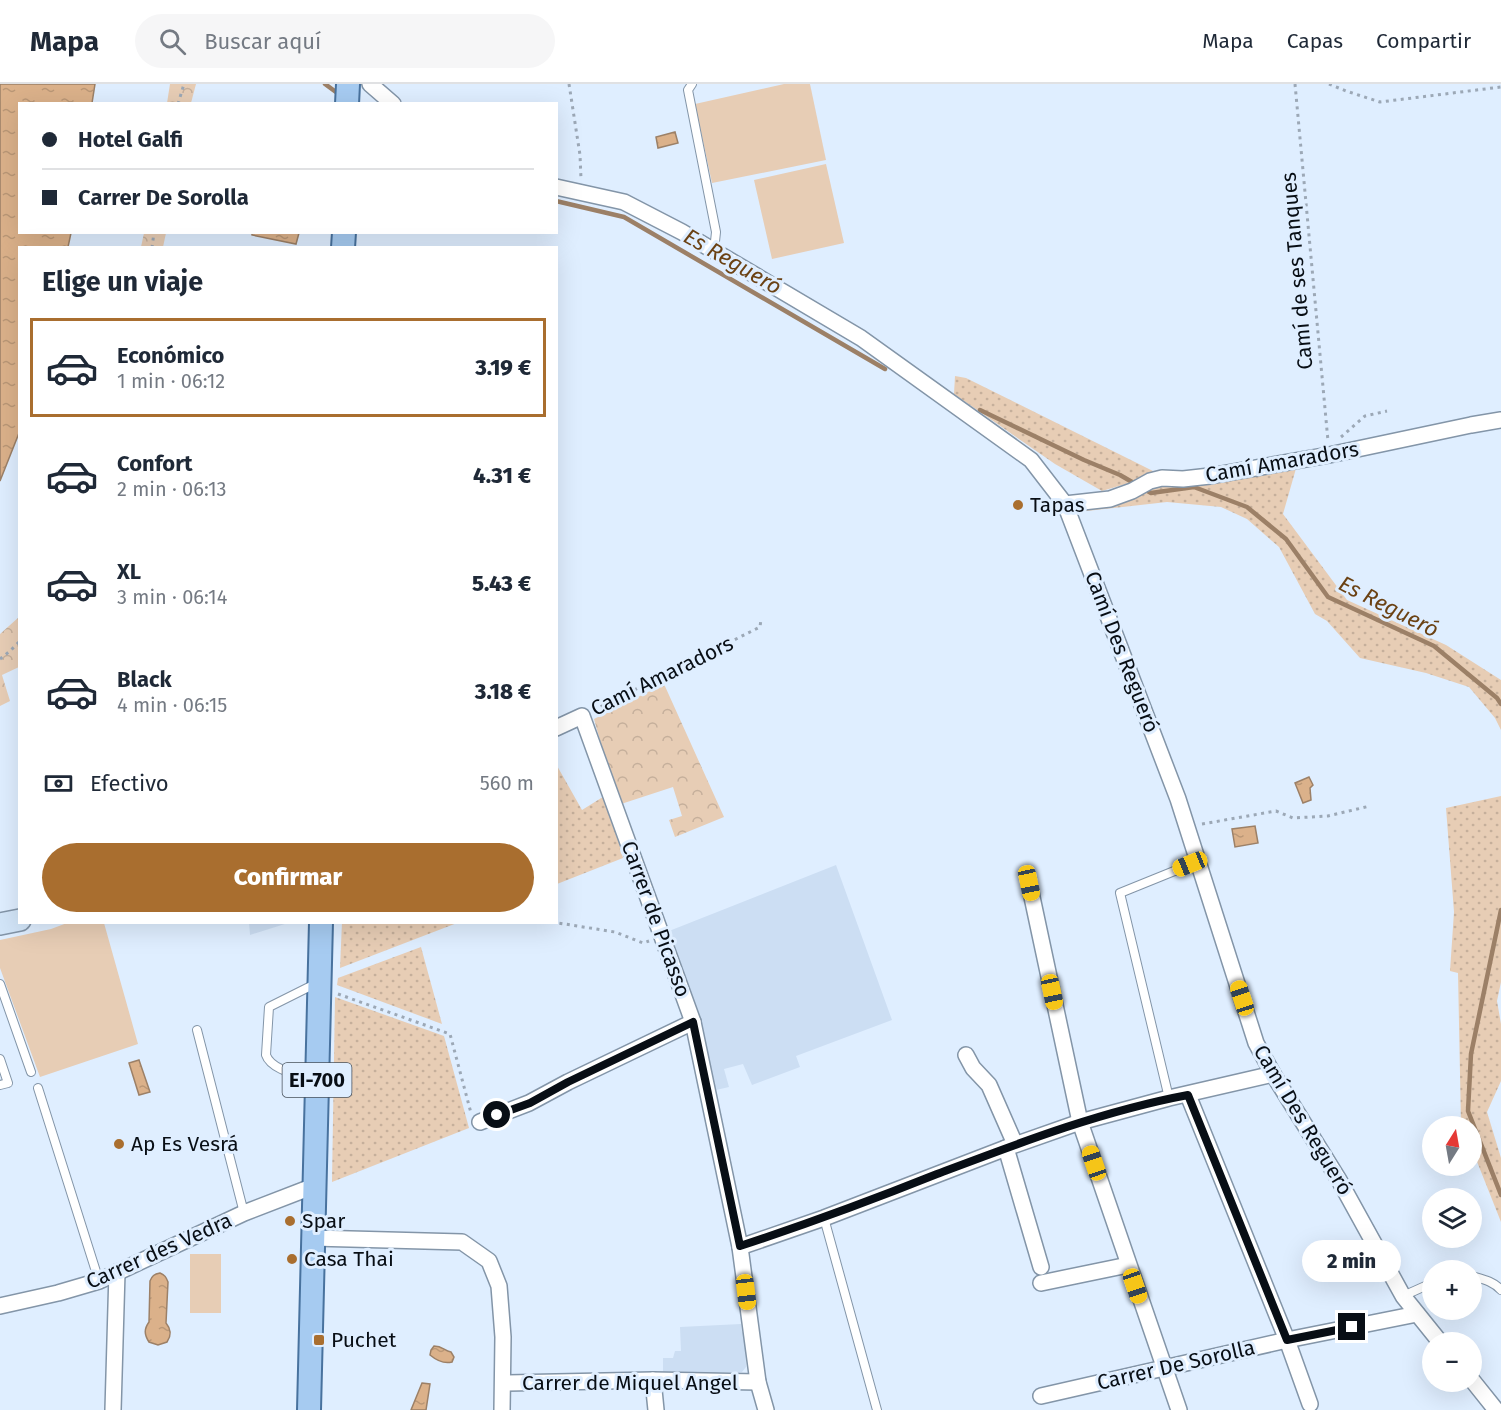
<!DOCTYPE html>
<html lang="es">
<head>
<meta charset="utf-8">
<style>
  body { margin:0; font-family:"Fira Sans",sans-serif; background:#f6f6f7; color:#1f2937; height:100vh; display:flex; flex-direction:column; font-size:22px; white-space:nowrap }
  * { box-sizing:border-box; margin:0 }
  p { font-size:20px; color:#747a83 }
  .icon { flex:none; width:33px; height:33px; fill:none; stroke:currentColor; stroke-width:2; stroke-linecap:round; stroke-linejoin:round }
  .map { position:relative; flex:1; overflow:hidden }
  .panel { position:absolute; left:18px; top:162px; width:540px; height:678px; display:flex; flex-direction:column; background:#fff; border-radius:0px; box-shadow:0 6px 24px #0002 }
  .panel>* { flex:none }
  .guide { position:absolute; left:18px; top:18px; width:540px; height:132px; border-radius:0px; box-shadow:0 6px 24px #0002; display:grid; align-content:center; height:132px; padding:0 24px; background:#fff }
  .needle { width:39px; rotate:11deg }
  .buttons { position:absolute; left:1422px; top:1032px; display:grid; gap:12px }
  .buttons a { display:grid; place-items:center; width:60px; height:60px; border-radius:50%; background:#fff; box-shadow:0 6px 24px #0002; font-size:30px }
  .end { position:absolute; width:27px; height:27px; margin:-14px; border:8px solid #080e15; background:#fff; box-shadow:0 0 0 3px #fff }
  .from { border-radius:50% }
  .bubble { position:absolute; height:42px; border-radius:21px; background:#fff; box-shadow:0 6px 24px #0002; font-size:20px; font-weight:800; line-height:42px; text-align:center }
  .car { position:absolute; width:18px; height:36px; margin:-18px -9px; border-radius:8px; box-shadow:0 0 4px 2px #0007; background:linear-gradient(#f5c518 24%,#345 0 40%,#f5c518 0 76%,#345 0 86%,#f5c518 0) }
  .guide b { display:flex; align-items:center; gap:21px; height:57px; font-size:22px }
  .guide b+b { border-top:2px solid #e0e1e3 }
  .guide i { width:15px; height:15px; background:#1f2937 }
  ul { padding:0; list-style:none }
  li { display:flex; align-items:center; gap:18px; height:99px; margin:0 12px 9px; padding:0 12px; border:3px solid transparent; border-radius:0px }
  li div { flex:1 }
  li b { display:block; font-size:22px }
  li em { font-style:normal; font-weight:800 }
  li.on { border-color:#a96e2f }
  li>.icon { width:54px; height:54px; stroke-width:1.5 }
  h2 { padding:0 24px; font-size:27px; line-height:72px }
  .pay { display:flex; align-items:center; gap:15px; height:66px; padding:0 24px; font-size:22px }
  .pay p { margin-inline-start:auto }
  .action { display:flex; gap:12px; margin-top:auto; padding:12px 24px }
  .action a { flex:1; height:69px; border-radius:36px; background:#a96e2f; color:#fff; font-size:24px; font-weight:800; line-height:69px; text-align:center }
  header { display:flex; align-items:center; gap:36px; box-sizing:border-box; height:84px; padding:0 30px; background:#fff; border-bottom:2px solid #e0e1e3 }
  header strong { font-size:28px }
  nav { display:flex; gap:33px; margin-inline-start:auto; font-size:21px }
  .search { width:420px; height:54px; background:#f6f6f7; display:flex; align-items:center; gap:15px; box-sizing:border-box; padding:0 21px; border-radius:33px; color:#747a83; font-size:22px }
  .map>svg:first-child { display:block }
</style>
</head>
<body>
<header>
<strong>Mapa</strong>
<div class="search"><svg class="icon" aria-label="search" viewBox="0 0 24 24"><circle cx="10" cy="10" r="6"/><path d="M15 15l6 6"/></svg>Buscar aquí</div>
<nav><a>Mapa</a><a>Capas</a><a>Compartir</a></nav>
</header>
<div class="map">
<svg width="1501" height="1326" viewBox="0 0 1501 1326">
  <defs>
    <pattern id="grass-dots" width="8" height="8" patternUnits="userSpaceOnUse" patternTransform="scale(1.5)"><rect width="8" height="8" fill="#e7cdb5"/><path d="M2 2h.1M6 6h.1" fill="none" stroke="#c5af9b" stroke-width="1.8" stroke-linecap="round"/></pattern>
    <pattern id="forest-crowns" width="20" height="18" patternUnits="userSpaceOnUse" patternTransform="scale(1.5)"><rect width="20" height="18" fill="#e7cdb5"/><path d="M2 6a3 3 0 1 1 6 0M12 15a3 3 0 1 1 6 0" fill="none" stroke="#c5af9b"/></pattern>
    <pattern id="water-ripples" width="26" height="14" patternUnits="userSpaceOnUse" patternTransform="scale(1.5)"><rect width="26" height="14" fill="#dbb18a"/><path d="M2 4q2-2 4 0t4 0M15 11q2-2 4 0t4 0" fill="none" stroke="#ba9776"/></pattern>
  </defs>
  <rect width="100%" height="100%" fill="#dfeeff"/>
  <g fill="#ccdef3">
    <path d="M836 781 892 936 796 972 800 983 752 1001 743 980 724 985 729 1003 716 1006 664 849Z"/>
    <path d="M249 838H288V839L250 851Z"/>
    <path d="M741 1240 742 1248H745L746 1283 742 1288 663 1290V1274H673L675 1267H681L680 1243Z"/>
  </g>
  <g fill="url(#grass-dots)">
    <path d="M955 292 966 294 1159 390 1102 407 1055 380 954 310Z"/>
    <path d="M1297 381 1283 430 1347 516 1446 561 1501 596V646L1495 634 1469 603 1426 589 1360 574 1327 537 1315 530 1279 463 1247 435 1221 423 1167 418 1078 428 1076 427 1125 416 1148 404 1209 397Z"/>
    <path d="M556 680 582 726 606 711 623 774 557 800Z"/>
    <path d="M1501 712V898L1497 917 1501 940V997L1487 1028 1501 1074V1138L1472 1065V1042H1463L1461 1040 1458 889 1450 887 1454 828 1446 724Z"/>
    <path d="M342 838H457V839L340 884Z"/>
    <path d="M421 863 442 940 337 901 338 894Z"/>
    <path d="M335 913 444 952 469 1044 332 1098Z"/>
  </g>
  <g fill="url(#forest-crowns)">
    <path d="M170 0H196L191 19H167Z"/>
    <path d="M144 149H166L163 163H141Z"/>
    <path d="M19 533V583L2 591 10 617 0 622V550Z"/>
    <path d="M664 600 724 733 675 753 669 736 682 732 673 703 618 721 594 635Z"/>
  </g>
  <g fill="#e7cdb5">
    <path d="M784 0H810L826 76 712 99 695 20Z"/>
    <path d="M826 80 844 159 772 175 754 96Z"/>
    <path d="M67 839H104L138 960 40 993 0 884V856L51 845Z"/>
    <rect x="190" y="1170" width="31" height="59"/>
  </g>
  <g fill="url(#water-ripples)" stroke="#9c8067" stroke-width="1.5">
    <path d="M0 0H95L92 19 20 20V148L71 149 68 163 20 164 19 349 0 397Z"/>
    <path d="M675 48 678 59 658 64 656 53Z"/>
    <path d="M252 149 253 148 299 149 296 160 252 151Z"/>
    <path d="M1309 693 1313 701 1310 704 1311 716 1303 719 1295 699Z"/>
    <path d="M1255 742 1258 759 1235 763 1232 745Z"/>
    <path d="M139 976 150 1008 139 1011 129 979Z"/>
    <path d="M160 1189C165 1191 166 1193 168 1198L166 1239C171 1245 172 1251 167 1258L158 1261 149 1258C144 1250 144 1245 149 1238L150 1197C152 1192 154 1190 160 1189Z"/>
    <path d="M434 1262C443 1262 444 1267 451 1268L454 1273 452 1278C444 1280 436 1276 430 1271L431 1266Z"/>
    <path d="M422 1299 430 1300 426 1326H411Z"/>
  </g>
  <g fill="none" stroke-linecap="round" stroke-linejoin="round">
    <g stroke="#9c8067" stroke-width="4.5">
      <path d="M325 0 340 11"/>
      <path d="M556 117 624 133 885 285"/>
      <path d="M980 326 1084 376 1120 391 1151 409 1194 403 1247 423 1286 455 1328 513 1434 562 1497 614 1501 620"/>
      <path d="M1501 826 1471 970 1468 1027 1501 1111"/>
    </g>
    <g stroke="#8395a8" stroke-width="10">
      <g id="lane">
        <path d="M692 0 688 6 716 148 714 167"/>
        <path d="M0 900 31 988"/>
        <path d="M197 946 244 1129"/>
        <path d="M0 975 8 999 0 1001"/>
        <path d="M313 996C299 991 271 986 266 971L269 923 315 900"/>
        <path d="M38 1004 99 1197"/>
        <path d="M1169 1014 1120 809 1199 777"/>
        <path d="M824 1134 877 1326"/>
        <path d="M1472 1192C1482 1195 1493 1197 1501 1206"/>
        <path d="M1403 1212 1432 1199"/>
      </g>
    </g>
    <g stroke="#8395a8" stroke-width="18">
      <g id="street">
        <path d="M370 0 393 20"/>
        <path d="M556 103 624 118 682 148 861 254 1031 376 1065 420 1178 715 1256 959 1273 990 1339 1096 1403 1212 1440 1258"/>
        <path d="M1065 420 1110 415 1132 407 1150 397 1162 394 1183 395 1210 392 1329 371 1471 341 1501 336"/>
        <path d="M556 644 582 632 693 938 740 1163 758 1298 766 1326"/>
        <path d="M1029 799 1080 1038 1179 1326"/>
        <path d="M966 971 973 984 989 1001 1015 1060"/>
        <path d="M1188 1011 1287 1256 1310 1320"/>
        <path d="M480 1038 529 1019 568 998 693 938"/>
        <path d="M1006 1064 1041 1183"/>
        <path d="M313 1154 462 1158 489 1177 499 1202 503 1253 502 1326"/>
        <path d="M740 1163 824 1134 1006 1064 1080 1038 1169 1014 1273 990"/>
        <path d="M1041 1199 1128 1181"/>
        <path d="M0 1222 58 1209 99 1197 244 1129 314 1102"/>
        <path d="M653 1296 656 1326"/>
        <path d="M1472 1296 1496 1326"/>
        <path d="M503 1299 653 1296 758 1298"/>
        <path d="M1041 1312 1287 1256 1417 1230"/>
        <path d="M113 1326 117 1188"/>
      </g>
    </g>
    <g stroke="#8395a8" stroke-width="24">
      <path id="secondary" d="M0 840 20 836"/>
    </g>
    <g stroke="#48729e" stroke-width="26">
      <g id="primary">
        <path d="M347 20 348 0"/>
        <path d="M343 164 344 148"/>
        <path d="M309 1326 321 838"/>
      </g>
    </g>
    <g stroke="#9ca8b6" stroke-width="3" stroke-dasharray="3 4.5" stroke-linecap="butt">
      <path d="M569 0 580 71 581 95"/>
      <path d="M1295 0 1328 357"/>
      <path d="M1329 0 1346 7 1380 18 1501 3"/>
      <path d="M178 20 184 0"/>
      <path d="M152 164 154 148"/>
      <path d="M1341 353 1365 332 1387 327"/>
      <path d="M0 575 10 567 20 557"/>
      <path d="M594 626 760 543 761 535"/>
      <path d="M1202 740 1276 727 1293 734 1328 732 1370 722"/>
      <path d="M552 838 615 848 643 859 649 857"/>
      <path d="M338 910 450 950 471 1029"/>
    </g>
    <use href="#lane" stroke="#fff" stroke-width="8"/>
    <use href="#street" stroke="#fff" stroke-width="15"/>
    <use href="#secondary" stroke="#d2e5f8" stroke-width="21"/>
    <use href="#primary" stroke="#a6cbf1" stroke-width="22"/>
  </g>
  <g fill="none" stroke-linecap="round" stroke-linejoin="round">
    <path stroke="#080e15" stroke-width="8" d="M497 1031 530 1019 568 998 693 938 740 1162C807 1140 872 1116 937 1090 1019 1059 1102 1027 1188 1011L1287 1256 1352 1243"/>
  </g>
  <g fill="#a96e2f" stroke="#dfeeff" stroke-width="2">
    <circle cx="1018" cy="421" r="6"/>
    <circle cx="119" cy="1060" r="6"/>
    <circle cx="290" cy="1137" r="6"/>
    <circle cx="292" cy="1175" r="6"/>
    <rect x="313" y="1250" width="12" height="12" rx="3"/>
  </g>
  <g text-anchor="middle" stroke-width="6" stroke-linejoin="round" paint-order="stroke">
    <rect fill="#dfeeff" stroke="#48515b" stroke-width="1.5" x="282.5" y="979" width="69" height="34" rx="4.5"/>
    <g font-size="20" font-weight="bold" fill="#080e15">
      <text x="317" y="1003">EI-700</text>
    </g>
    <g font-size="21" fill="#080e15" stroke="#dfeeff">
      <text transform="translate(1297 187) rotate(-95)" y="7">Camí de ses Tanques</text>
      <text transform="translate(1282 378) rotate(-10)" y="7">Camí Amaradors</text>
      <text transform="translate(1122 568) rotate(69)" y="7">Camí Des Regueró</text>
      <text transform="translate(662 592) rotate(-26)" y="7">Camí Amaradors</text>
      <text transform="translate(656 835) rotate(70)" y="7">Carrer de Picasso</text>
      <text transform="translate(1303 1036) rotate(59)" y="7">Camí Des Regueró</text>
      <text transform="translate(159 1167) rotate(-24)" y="7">Carrer des Vedra</text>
      <text transform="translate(1176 1281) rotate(-13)" y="7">Carrer De Sorolla</text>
      <text x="630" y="1306">Carrer de Miquel Angel</text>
    </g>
    <g font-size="21" fill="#080e15" stroke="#dfeeff" text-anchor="start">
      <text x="1030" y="428">Tapas</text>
      <text x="131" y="1067">Ap Es Vesrá</text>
      <text x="302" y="1144">Spar</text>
      <text x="304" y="1182">Casa Thai</text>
      <text x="331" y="1263">Puchet</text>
    </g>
    <g font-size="22" font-style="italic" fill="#6b4214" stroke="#dfeeff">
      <text transform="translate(733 177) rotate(30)" y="8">Es Regueró</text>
      <text transform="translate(1389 522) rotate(27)" y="8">Es Regueró</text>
    </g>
  </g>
</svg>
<div class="buttons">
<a><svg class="needle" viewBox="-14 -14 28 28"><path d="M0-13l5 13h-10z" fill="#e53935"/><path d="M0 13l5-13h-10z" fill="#747a83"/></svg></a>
<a><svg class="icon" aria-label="layers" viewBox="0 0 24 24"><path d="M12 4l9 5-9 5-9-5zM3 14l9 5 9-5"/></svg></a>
<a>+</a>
<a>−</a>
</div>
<i class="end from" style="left:497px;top:1031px"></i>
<i class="end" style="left:1352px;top:1243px"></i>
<div class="bubble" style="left:1302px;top:1156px;width:99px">2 min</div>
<i class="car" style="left:1190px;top:780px;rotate:248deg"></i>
<i class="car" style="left:1029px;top:799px;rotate:168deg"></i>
<i class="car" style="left:1052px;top:908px;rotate:168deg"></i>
<i class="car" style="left:1242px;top:914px;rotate:342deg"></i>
<i class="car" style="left:1094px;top:1079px;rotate:341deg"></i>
<i class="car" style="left:1135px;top:1202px;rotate:161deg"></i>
<i class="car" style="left:746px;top:1208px;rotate:173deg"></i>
<div class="guide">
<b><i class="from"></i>Hotel Galfi</b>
<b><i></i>Carrer De Sorolla</b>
</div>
<section class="panel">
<h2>Elige un viaje</h2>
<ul>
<li class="on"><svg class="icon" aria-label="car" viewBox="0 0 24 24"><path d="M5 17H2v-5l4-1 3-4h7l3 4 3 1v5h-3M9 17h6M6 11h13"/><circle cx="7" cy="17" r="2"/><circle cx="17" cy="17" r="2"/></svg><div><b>Económico</b><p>1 min · 06:12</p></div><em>3.19 €</em></li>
<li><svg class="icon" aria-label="car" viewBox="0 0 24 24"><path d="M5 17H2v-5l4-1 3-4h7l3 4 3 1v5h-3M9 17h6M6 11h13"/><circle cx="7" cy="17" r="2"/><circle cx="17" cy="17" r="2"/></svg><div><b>Confort</b><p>2 min · 06:13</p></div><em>4.31 €</em></li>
<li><svg class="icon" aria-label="car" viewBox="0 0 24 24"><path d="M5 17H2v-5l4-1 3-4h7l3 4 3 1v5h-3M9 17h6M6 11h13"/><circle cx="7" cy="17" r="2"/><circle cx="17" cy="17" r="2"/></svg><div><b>XL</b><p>3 min · 06:14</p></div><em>5.43 €</em></li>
<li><svg class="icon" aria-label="car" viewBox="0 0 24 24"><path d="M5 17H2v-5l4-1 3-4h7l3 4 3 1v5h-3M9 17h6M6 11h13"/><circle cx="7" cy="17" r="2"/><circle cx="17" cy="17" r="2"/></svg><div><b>Black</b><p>4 min · 06:15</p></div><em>3.18 €</em></li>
</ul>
<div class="pay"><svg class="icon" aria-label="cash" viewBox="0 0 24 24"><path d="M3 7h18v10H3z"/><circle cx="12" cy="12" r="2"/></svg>Efectivo<p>560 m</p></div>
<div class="action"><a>Confirmar</a></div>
</section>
</div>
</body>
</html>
